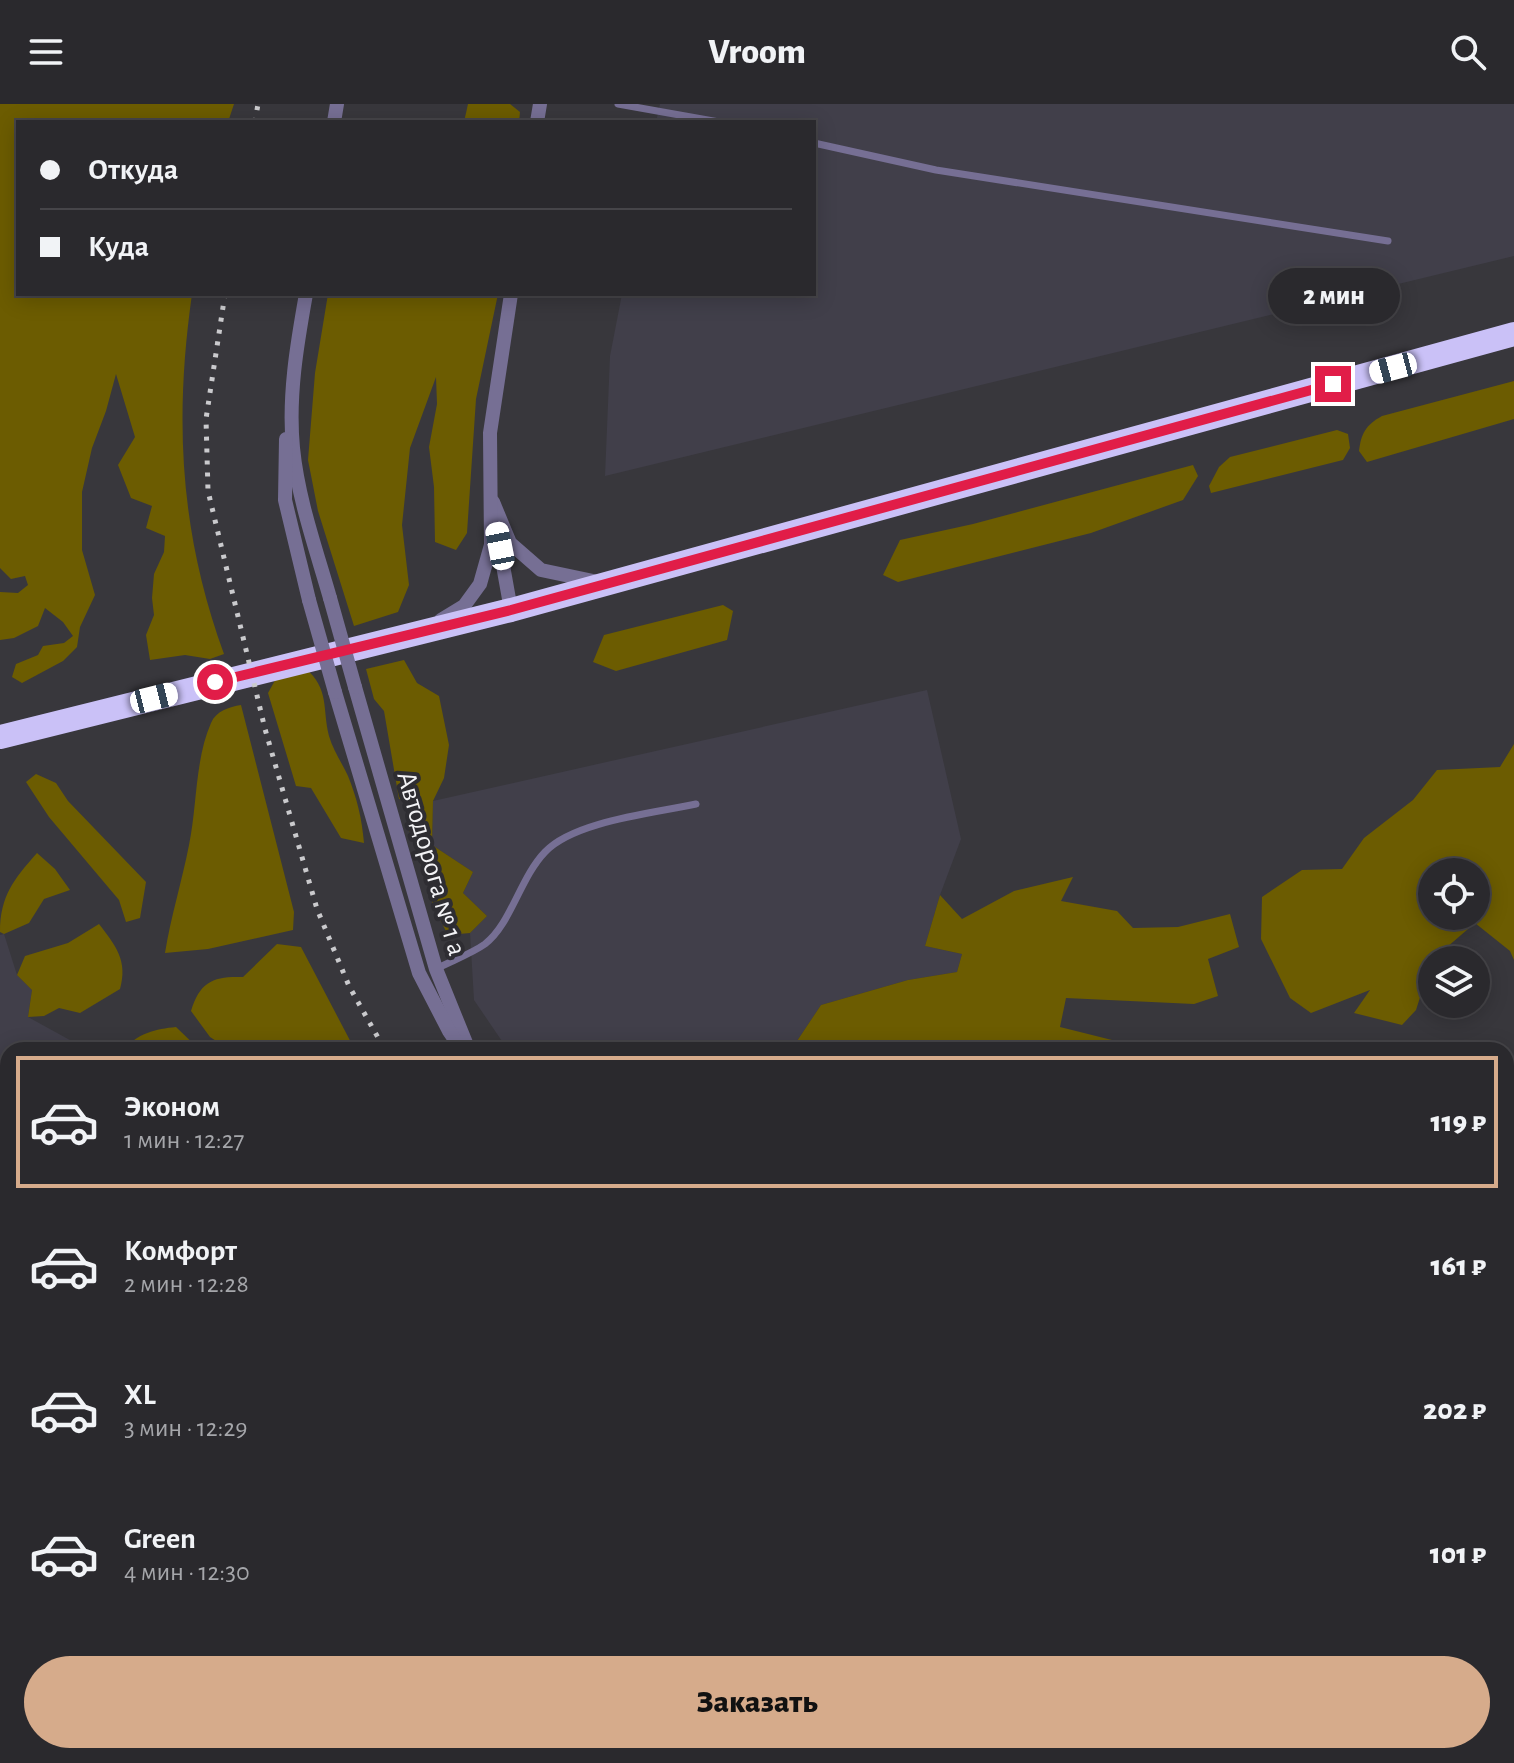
<!DOCTYPE html>
<html lang="ru">
<head>
<meta charset="utf-8">
<style>
  body { margin:0; font-family:"Alegreya Sans",sans-serif; background:#323135; color:#f1f3f6; height:100vh; display:flex; flex-direction:column; font-size:30px; white-space:nowrap }
  * { box-sizing:border-box; margin:0 }
  p { font-size:26px; color:#a5a6aa }
  .icon { flex:none; width:44px; height:44px; fill:none; stroke:currentColor; stroke-width:2; stroke-linecap:round; stroke-linejoin:round }
  .map { position:relative; flex:1; overflow:hidden }
  .side { position:absolute; left:0px; top:938px; width:1514px; height:722px; display:flex; flex-direction:column; background:#2a292d; border-radius:24px 24px 0 0; box-shadow:0 4px 20px #0003,0 0 0 2px #464549 }
  .side>* { flex:none }
  .banner { position:absolute; left:16px; top:16px; width:800px; height:176px; border-radius:0px; box-shadow:0 4px 20px #0003,0 0 0 2px #464549; display:grid; align-content:center; height:176px; padding:0 24px; background:#2a292d }
  .tools { position:absolute; left:1418px; top:754px; display:grid; gap:16px }
  .tools a { display:grid; place-items:center; width:72px; height:72px; border-radius:50%; background:#2a292d; box-shadow:0 4px 20px #0003,0 0 0 2px #464549; font-size:40px }
  .end { position:absolute; width:36px; height:36px; margin:-18px; border:10px solid #e11d48; background:#fff; box-shadow:0 0 0 4px #fff }
  .from { border-radius:50% }
  .bubble { position:absolute; height:56px; border-radius:28px; background:#2a292d; box-shadow:0 4px 20px #0003,0 0 0 2px #464549; font-size:26px; font-weight:800; line-height:56px; text-align:center }
  .car { position:absolute; width:24px; height:48px; margin:-24px -12px; border-radius:10px; box-shadow:0 0 6px 2px #0007; background:linear-gradient(#fff 24%,#345 0 40%,#fff 0 76%,#345 0 86%,#fff 0) }
  .banner b { display:flex; align-items:center; gap:28px; height:76px; font-size:30px }
  .banner b+b { border-top:2px solid #464549 }
  .banner i { width:20px; height:20px; background:#f1f3f6 }
  ul { padding:14px 0 0; list-style:none }
  li { display:flex; align-items:center; gap:24px; height:132px; margin:0 16px 12px; padding:0 8px; border:4px solid transparent; border-radius:0px }
  li div { flex:1 }
  li b { display:block; font-size:30px }
  li em { font-style:normal; font-weight:800 }
  li.selected { border-color:#d6ab8b }
  li>.icon { width:72px; height:72px; stroke-width:1.5 }
  .primary-button { display:flex; gap:16px; margin-top:auto; padding:16px 24px }
  .primary-button a { flex:1; height:92px; border-radius:48px; background:#d6ab8b; color:#111; font-size:32px; font-weight:800; line-height:92px; text-align:center }
  header { display:flex; justify-content:space-between; align-items:center; height:104px; padding:0 24px; background:#2a292d; font-size:36px; font-weight:800 }
  .map>svg:first-child { display:block }
</style>
</head>
<body>
<header><svg class="icon" aria-label="menu" viewBox="0 0 24 24"><path d="M4 6h16M4 12h16M4 18h16"/></svg>Vroom<svg class="icon" aria-label="search" viewBox="0 0 24 24"><circle cx="10" cy="10" r="6"/><path d="M15 15l6 6"/></svg></header>
<div class="map">
<svg width="1514" height="1659" viewBox="0 0 1514 1659">
  <rect width="100%" height="100%" fill="#38373c"/>
  <g fill="#413f4a">
    <path d="M660 0H1514V152L605 372 610 252 622 190H814V18H656Z"/>
    <path d="M927 586 961 735 940 791 925 842 962 850 957 868 908 876 821 901 791 946H508L474 896 470 829 487 812 463 789 473 768 432 741 433 697Z"/>
    <path d="M4 830 17 871 32 886 28 913 88 946H8V1587L0 1592V831Z"/>
  </g>
  <g fill="#6c5c01" fill-rule="evenodd">
    <path d="M0 0H234L228 18H18V190H192C174 317 180 429 224 550L210 555 185 551 150 556 146 531 154 511 152 494 154 470 164 448 165 432 146 424 152 402 131 394 118 361 135 333 116 270 106 307 92 344 82 388V446L95 491 80 523 77 543 63 557 22 579 12 573 16 560 38 551 43 542 64 539 73 532 63 518 45 504 38 522 14 534 0 536V488L18 489 28 481 25 472 11 475 0 464Z"/>
    <path d="M468 0H510L520 8 519 18H464Z"/>
    <path d="M328 190H498L476 295 467 429 456 446 435 438 434 383 429 343 437 300 436 273 410 344 402 421 409 481 398 508 354 522 318 407 308 356 315 269Z"/>
    <path d="M1514 277V315L1367 358 1359 347C1361 329 1366 321 1382 312Z"/>
    <path d="M1337 326 1348 330 1350 344 1343 356 1211 389 1209 382 1219 363 1230 353Z"/>
    <path d="M1193 361 1198 372 1183 396 1091 429 898 478 883 471 900 436 973 420Z"/>
    <path d="M723 501 733 507 727 536 616 567 593 558 604 531Z"/>
    <path d="M404 556 417 579 439 592 449 641 444 674 433 697 432 741 473 768 463 789 487 812 470 829 448 831 433 802 424 759 408 724 412 698 399 695 384 607 374 595 366 565Z"/>
    <path d="M305 564C330 585 322 605 329 632 333 646 342 659 348 672 357 694 362 715 364 739L341 734 311 684 296 682 268 589 278 571Z"/>
    <path d="M241 601 294 808 293 826 208 845 165 849C171 812 182 777 189 741 197 703 195 655 211 619 216 607 229 603 241 601Z"/>
    <path d="M1514 640V856L1510 847 1475 819 1432 856 1416 906 1402 921 1354 909 1370 886 1311 909 1290 894 1261 835 1262 793 1302 766 1342 765 1364 734 1413 696 1437 666 1500 663ZM1432 768H1476V812H1432Z"/>
    <path d="M36 670 56 679 68 697 146 778 140 814 126 818 119 796 49 713 26 678Z"/>
    <path d="M37 749 55 765 70 786 44 795 29 819 4 830 0 828C0 792 14 775 37 749Z"/>
    <path d="M1073 773 1061 797 1117 807 1133 824 1178 823 1230 810 1239 843 1208 855 1218 892 1194 900 1066 894 1060 923 1112 936 1125 946H791L821 901 908 876 957 868 962 850 925 842 940 791 962 815 1014 787Z"/>
    <path d="M99 820C116 842 128 857 120 885L80 909 59 904 44 912 28 913 32 886 17 871 25 852 68 839Z"/>
    <path d="M277 840 301 843 355 946H230L210 933 191 907C200 877 214 872 243 873Z"/>
    <path d="M176 923 200 946H124C137 929 156 925 176 923Z"/>
    <path d="M1514 1046V1104L1506 1109V1050Z"/>
    <path d="M1514 1228V1310L1506 1309V1234Z"/>
    <path d="M1514 1377V1659H1329L1324 1652H1506V1383Z"/>
    <path d="M150 1652H225L216 1659H142Z"/>
    <path d="M307 1652H661L653 1659H296Z"/>
    <path d="M718 1652H827L817 1659H708Z"/>
    <path d="M1136 1652H1222L1219 1659H1131Z"/>
  </g>
  <g fill="none" stroke-linecap="round" stroke-linejoin="round">
    <g stroke="#766f94" stroke-width="7">
      <path d="M618 0 719 18"/>
      <path d="M814 39 936 66 1388 137"/>
      <path d="M436 865C451 857 471 850 485 840 511 820 520 774 545 748 574 717 655 709 696 700"/>
      <path d="M0 1066 8 1069"/>
      <path d="M0 1098 8 1095"/>
      <path d="M0 1171 8 1169"/>
      <path d="M0 1214 8 1212"/>
      <path d="M0 1273 8 1271"/>
      <path d="M0 1333 8 1330"/>
      <path d="M0 1422 8 1435"/>
      <path d="M0 1484 8 1479"/>
      <path d="M0 1528 8 1524"/>
    </g>
    <g stroke="#766f94" stroke-width="14">
      <path d="M334 18 337 0"/>
      <path d="M537 18 540 0"/>
      <path d="M306 190C297 240 288 293 293 344 298 395 316 445 330 494"/>
      <path d="M286 335 285 396 309 496"/>
      <path d="M493 398 510 439 541 466 598 478"/>
      <path d="M497 428 511 506"/>
      <path d="M441 516 464 502 480 480 491 441 490 329 511 190"/>
      <path d="M355 583 436 865 466 939"/>
      <path d="M335 588 419 869 449 927 462 946"/>
      <path d="M1506 1015 1514 1012"/>
    </g>
    <path stroke="#cac1f7" stroke-width="24" d="M0 633 511 506 1514 230"/>
    <g stroke="#cacacd" stroke-width="5" stroke-dasharray="4 8" stroke-linecap="butt">
      <path d="M255 18 258 0"/>
      <path d="M225 190 206 315 208 387 265 625 317 805 349 882 385 946"/>
      <path d="M1506 1125 1514 1120"/>
      <path d="M1506 1178 1514 1172"/>
      <path d="M52 1659 64 1652"/>
      <path d="M113 1659 121 1652"/>
      <path d="M860 1659 869 1652"/>
      <path d="M1062 1659 1066 1652"/>
    </g>
    <g stroke="#766f94" stroke-width="14">
      <path d="M330 494 355 583"/>
      <path d="M309 496 335 588"/>
    </g>
  </g>
  <g fill="none" stroke-linecap="round" stroke-linejoin="round">
    <path stroke="#e11d48" stroke-width="10" d="M215 578 511 506 1333 280"/>
  </g>
  <g text-anchor="middle" stroke-width="8" stroke-linejoin="round" paint-order="stroke">
    <g font-size="28" fill="#f3f3f6" stroke="#2e2d32">
      <text transform="translate(433 759) rotate(74)" y="10">Автодорога № 1 а</text>
    </g>
  </g>
</svg>
<div class="tools">
<a><svg class="icon" aria-label="locate" viewBox="0 0 24 24"><circle cx="12" cy="12" r="6"/><path d="M12 2v4M12 18v4M2 12h4M18 12h4"/></svg></a>
<a><svg class="icon" aria-label="layers" viewBox="0 0 24 24"><path d="M12 4l9 5-9 5-9-5zM3 14l9 5 9-5"/></svg></a>
</div>
<i class="end from" style="left:215px;top:578px"></i>
<i class="end" style="left:1333px;top:280px"></i>
<div class="bubble" style="left:1268px;top:164px;width:132px">2 мин</div>
<i class="car" style="left:1393px;top:264px;rotate:255deg"></i>
<i class="car" style="left:500px;top:442px;rotate:349deg"></i>
<i class="car" style="left:154px;top:594px;rotate:76deg"></i>
<div class="banner">
<b><i class="from"></i>Откуда</b>
<b><i></i>Куда</b>
</div>
<section class="side">
<ul>
<li class="selected"><svg class="icon" aria-label="car" viewBox="0 0 24 24"><path d="M5 17H2v-5l4-1 3-4h7l3 4 3 1v5h-3M9 17h6M6 11h13"/><circle cx="7" cy="17" r="2"/><circle cx="17" cy="17" r="2"/></svg><div><b>Эконом</b><p>1 мин · 12:27</p></div><em>119 ₽</em></li>
<li><svg class="icon" aria-label="car" viewBox="0 0 24 24"><path d="M5 17H2v-5l4-1 3-4h7l3 4 3 1v5h-3M9 17h6M6 11h13"/><circle cx="7" cy="17" r="2"/><circle cx="17" cy="17" r="2"/></svg><div><b>Комфорт</b><p>2 мин · 12:28</p></div><em>161 ₽</em></li>
<li><svg class="icon" aria-label="car" viewBox="0 0 24 24"><path d="M5 17H2v-5l4-1 3-4h7l3 4 3 1v5h-3M9 17h6M6 11h13"/><circle cx="7" cy="17" r="2"/><circle cx="17" cy="17" r="2"/></svg><div><b>XL</b><p>3 мин · 12:29</p></div><em>202 ₽</em></li>
<li><svg class="icon" aria-label="car" viewBox="0 0 24 24"><path d="M5 17H2v-5l4-1 3-4h7l3 4 3 1v5h-3M9 17h6M6 11h13"/><circle cx="7" cy="17" r="2"/><circle cx="17" cy="17" r="2"/></svg><div><b>Green</b><p>4 мин · 12:30</p></div><em>101 ₽</em></li>
</ul>
<div class="primary-button"><a>Заказать</a></div>
</section>
</div>
</body>
</html>
